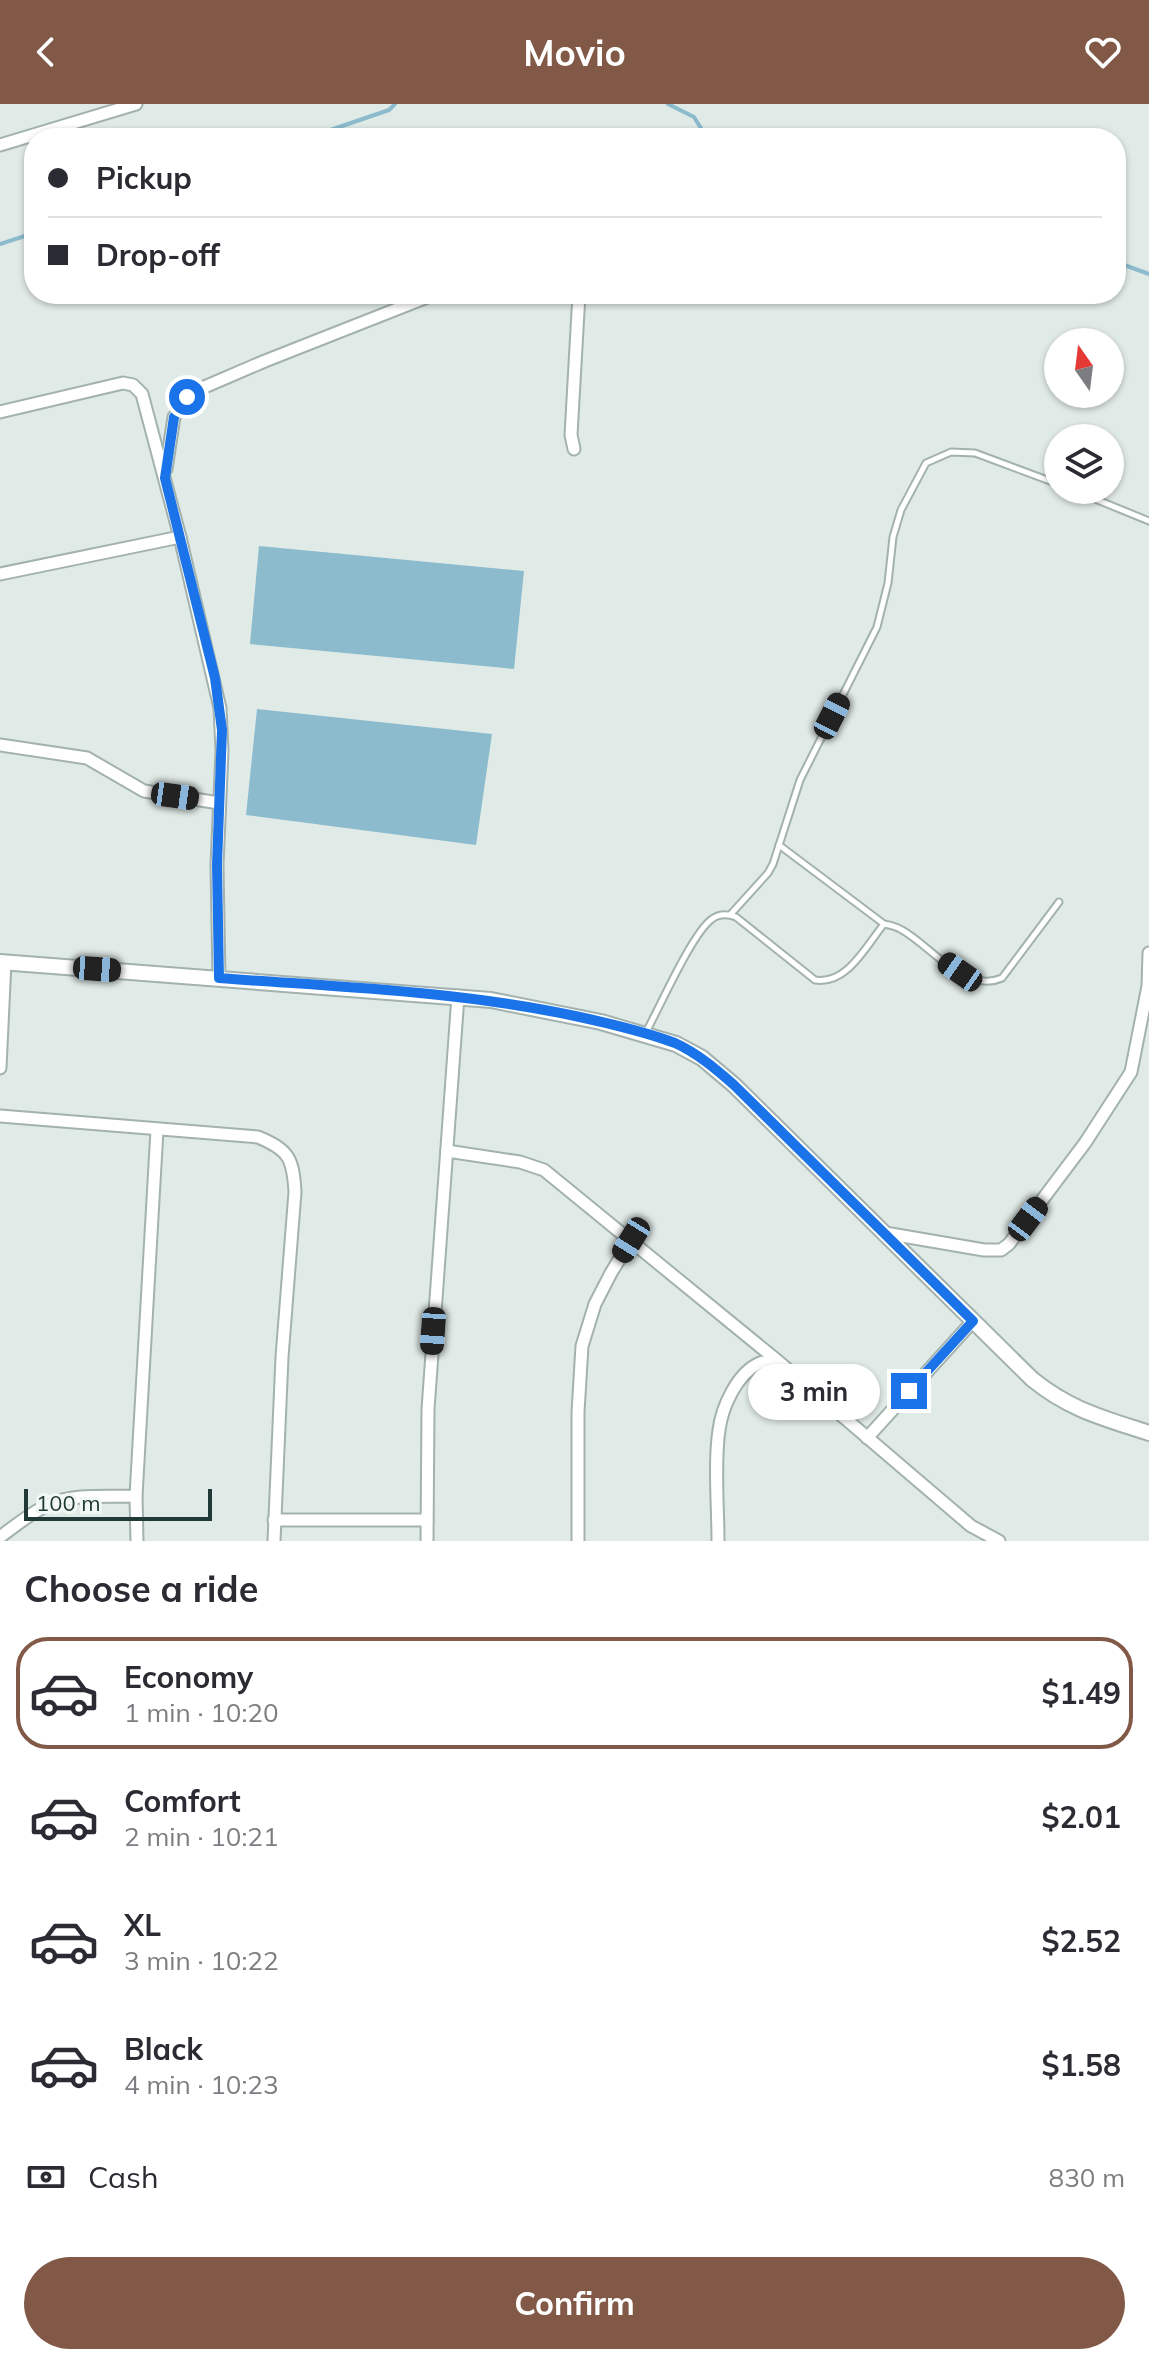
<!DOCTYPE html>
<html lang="en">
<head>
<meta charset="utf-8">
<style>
  body { margin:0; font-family:Mulish,sans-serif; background:#f7f7f7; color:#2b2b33; height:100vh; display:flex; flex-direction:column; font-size:30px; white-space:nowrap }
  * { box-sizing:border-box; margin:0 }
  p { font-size:26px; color:#7c7c81 }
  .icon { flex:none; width:44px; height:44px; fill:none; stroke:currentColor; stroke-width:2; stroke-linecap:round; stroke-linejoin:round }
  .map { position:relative; height:1437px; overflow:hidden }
  .side { display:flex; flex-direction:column; background:#fff; flex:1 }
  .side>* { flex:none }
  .hud { position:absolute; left:24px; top:24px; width:1102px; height:176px; border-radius:32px; box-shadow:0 2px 6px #0004; display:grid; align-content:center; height:176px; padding:0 24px; background:#fff }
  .needle { width:52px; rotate:346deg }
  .controls { position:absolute; left:1044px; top:224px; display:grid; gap:16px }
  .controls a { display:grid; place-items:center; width:80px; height:80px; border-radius:50%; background:#fff; box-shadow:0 2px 6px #0004; font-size:40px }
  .scale { position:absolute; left:24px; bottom:20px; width:188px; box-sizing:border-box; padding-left:8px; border:4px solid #223a36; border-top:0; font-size:22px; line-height:28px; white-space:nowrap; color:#223a36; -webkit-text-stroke:6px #f0f7f4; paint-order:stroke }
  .end { position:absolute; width:36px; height:36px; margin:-18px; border:10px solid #1a73e8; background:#fff; box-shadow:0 0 0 4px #fff }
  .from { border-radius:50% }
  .bubble { position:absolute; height:56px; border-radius:28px; background:#fff; box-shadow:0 2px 6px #0004; font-size:26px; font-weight:700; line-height:56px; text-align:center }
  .car { position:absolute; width:24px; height:48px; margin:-24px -12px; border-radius:10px; box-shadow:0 0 6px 2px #0007; background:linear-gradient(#222 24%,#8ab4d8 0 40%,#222 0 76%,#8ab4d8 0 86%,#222 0) }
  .hud b { display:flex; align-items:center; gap:28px; height:76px; font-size:30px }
  .hud b+b { border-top:2px solid #e1e1e2 }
  .hud i { width:20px; height:20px; background:#2b2b33 }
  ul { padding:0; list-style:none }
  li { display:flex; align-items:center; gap:24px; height:112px; margin:0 16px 12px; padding:0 8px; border:4px solid transparent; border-radius:32px }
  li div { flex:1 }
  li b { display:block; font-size:30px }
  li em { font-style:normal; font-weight:700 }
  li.selected { border-color:#815946 }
  li>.icon { width:72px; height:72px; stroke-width:1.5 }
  h2 { padding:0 24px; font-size:36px; line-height:96px }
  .pay { display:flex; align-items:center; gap:20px; height:88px; padding:0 24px; font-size:30px }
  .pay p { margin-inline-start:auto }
  .primary-button { display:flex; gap:16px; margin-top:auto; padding:16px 24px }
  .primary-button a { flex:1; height:92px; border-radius:48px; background:#815946; color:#fff; font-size:32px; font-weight:700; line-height:92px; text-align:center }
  header { display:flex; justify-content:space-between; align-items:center; height:104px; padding:0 24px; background:#815946; color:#fff; font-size:36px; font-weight:700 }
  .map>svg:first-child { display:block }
</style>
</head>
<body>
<header><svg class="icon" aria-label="back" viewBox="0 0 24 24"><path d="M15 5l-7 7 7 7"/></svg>Movio<svg class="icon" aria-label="heart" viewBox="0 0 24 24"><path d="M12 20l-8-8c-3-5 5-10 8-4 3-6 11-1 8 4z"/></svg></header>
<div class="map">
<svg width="1149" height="1437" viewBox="0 0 1149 1437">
  <rect width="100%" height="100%" fill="#e0eae7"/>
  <g fill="#8bbbcd">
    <path d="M259 442 524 467 514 565 250 540Z"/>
    <path d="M257 605 492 630 476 741 246 711Z"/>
  </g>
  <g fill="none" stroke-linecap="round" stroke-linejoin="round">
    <g stroke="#8bbbcd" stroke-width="4">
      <path d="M668 0 694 13 707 34"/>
      <path d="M307 34 389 6 395 0"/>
      <path d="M0 140 31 130 34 126"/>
      <path d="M1116 158 1149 170"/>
    </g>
    <g stroke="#a3b2ae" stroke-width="9">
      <g id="service">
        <path d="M1073 386 1149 417"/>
        <path d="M779 741 884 820C890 821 897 823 902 826 931 842 965 890 1002 874L1059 798"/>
        <path d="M730 811 768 769 773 760 800 676 877 523 888 479 893 433 901 406 926 359 951 348 975 349 1058 380"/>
        <path d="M645 930C659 905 692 829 712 815 720 809 728 810 736 813L815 876C847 881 866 842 884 820"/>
      </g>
    </g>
    <g stroke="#a3b2ae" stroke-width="15">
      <g id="minor">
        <path d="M0 41 136 0"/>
        <path d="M0 308 123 279 133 281 142 290 180 433 220 604 222 647 217 761 219 874"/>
        <path d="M574 345 571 331 579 190"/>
        <path d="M166 365 174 313 187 293 202 284 265 257 435 190"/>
        <path d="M0 470 180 433"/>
        <path d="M0 641 87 654 144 687 219 699"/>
        <path d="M0 964 5 858"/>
        <path d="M0 1012 258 1033C289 1046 293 1054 295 1088L282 1253 274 1437"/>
        <path d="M447 1047 520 1058 544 1066 779 1258 971 1422 999 1437"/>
        <path d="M885 1129 984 1146H1001L1009 1140 1085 1039 1131 968 1148 882 1149 849"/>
        <path d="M867 1334 973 1217"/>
        <path d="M274 1416H427"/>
        <path d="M0 1433C15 1422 30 1409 48 1401 75 1389 107 1393 136 1392"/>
        <path d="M137 1437 136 1392 157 1026"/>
        <path d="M427 1437 428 1305 458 892"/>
        <path d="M578 1437V1308L582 1242 595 1200 611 1169 631 1136"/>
        <path d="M718 1437C718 1403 714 1358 719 1326 722 1303 737 1269 760 1259 766 1257 772 1258 778 1258"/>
      </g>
    </g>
    <g stroke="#a3b2ae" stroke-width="18">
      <path id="tertiary" d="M0 858 491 896 601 918 676 940 702 954 734 981 1032 1275C1070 1306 1103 1314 1149 1329"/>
    </g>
    <use href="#service" stroke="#fff" stroke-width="5"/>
    <use href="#minor" stroke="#fff" stroke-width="11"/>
    <use href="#tertiary" stroke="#fff" stroke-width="14"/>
  </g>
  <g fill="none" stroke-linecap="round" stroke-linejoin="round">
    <path stroke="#1a73e8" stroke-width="10" d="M187 293 174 313 165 374 215 574 222 626 217 761 219 874C338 883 458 887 575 912 608 919 643 927 675 939 697 949 716 965 734 981L973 1217 909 1287"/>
  </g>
</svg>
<div class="controls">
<a><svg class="needle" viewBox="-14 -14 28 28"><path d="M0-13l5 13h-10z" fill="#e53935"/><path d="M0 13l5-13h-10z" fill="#7c7c81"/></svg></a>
<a><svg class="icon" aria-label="layers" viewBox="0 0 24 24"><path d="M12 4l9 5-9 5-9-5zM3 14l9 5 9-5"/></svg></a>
</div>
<div class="scale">100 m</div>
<i class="end from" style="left:187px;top:293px"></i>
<i class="end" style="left:909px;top:1287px"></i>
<div class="bubble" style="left:748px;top:1260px;width:132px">3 min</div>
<i class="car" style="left:832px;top:612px;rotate:27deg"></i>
<i class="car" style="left:175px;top:692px;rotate:98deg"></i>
<i class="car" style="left:97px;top:865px;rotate:94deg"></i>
<i class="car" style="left:960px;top:868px;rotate:305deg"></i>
<i class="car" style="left:1028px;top:1115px;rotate:37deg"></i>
<i class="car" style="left:631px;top:1136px;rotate:212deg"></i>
<i class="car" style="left:433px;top:1227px;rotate:184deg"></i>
<div class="hud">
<b><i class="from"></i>Pickup</b>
<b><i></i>Drop-off</b>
</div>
</div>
<section class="side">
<h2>Choose a ride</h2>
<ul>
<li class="selected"><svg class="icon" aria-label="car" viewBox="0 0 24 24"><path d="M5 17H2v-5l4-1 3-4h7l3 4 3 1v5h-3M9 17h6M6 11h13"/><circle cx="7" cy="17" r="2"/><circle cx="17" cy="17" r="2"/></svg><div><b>Economy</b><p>1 min · 10:20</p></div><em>$1.49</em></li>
<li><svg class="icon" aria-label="car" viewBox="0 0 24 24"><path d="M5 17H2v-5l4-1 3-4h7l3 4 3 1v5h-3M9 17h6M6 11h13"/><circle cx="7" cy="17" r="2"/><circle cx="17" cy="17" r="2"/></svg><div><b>Comfort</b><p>2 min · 10:21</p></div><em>$2.01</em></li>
<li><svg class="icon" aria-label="car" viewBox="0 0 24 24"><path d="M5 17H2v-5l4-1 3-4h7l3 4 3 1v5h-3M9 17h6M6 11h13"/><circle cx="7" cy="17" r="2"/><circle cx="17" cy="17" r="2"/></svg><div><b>XL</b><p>3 min · 10:22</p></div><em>$2.52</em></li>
<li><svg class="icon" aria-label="car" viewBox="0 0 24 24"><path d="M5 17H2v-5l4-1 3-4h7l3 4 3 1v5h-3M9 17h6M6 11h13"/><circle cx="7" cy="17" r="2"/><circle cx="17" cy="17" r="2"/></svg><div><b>Black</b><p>4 min · 10:23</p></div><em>$1.58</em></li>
</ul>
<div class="pay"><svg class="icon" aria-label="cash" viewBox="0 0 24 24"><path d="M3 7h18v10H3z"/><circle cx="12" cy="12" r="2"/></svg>Cash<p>830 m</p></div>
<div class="primary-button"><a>Confirm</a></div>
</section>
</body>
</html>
